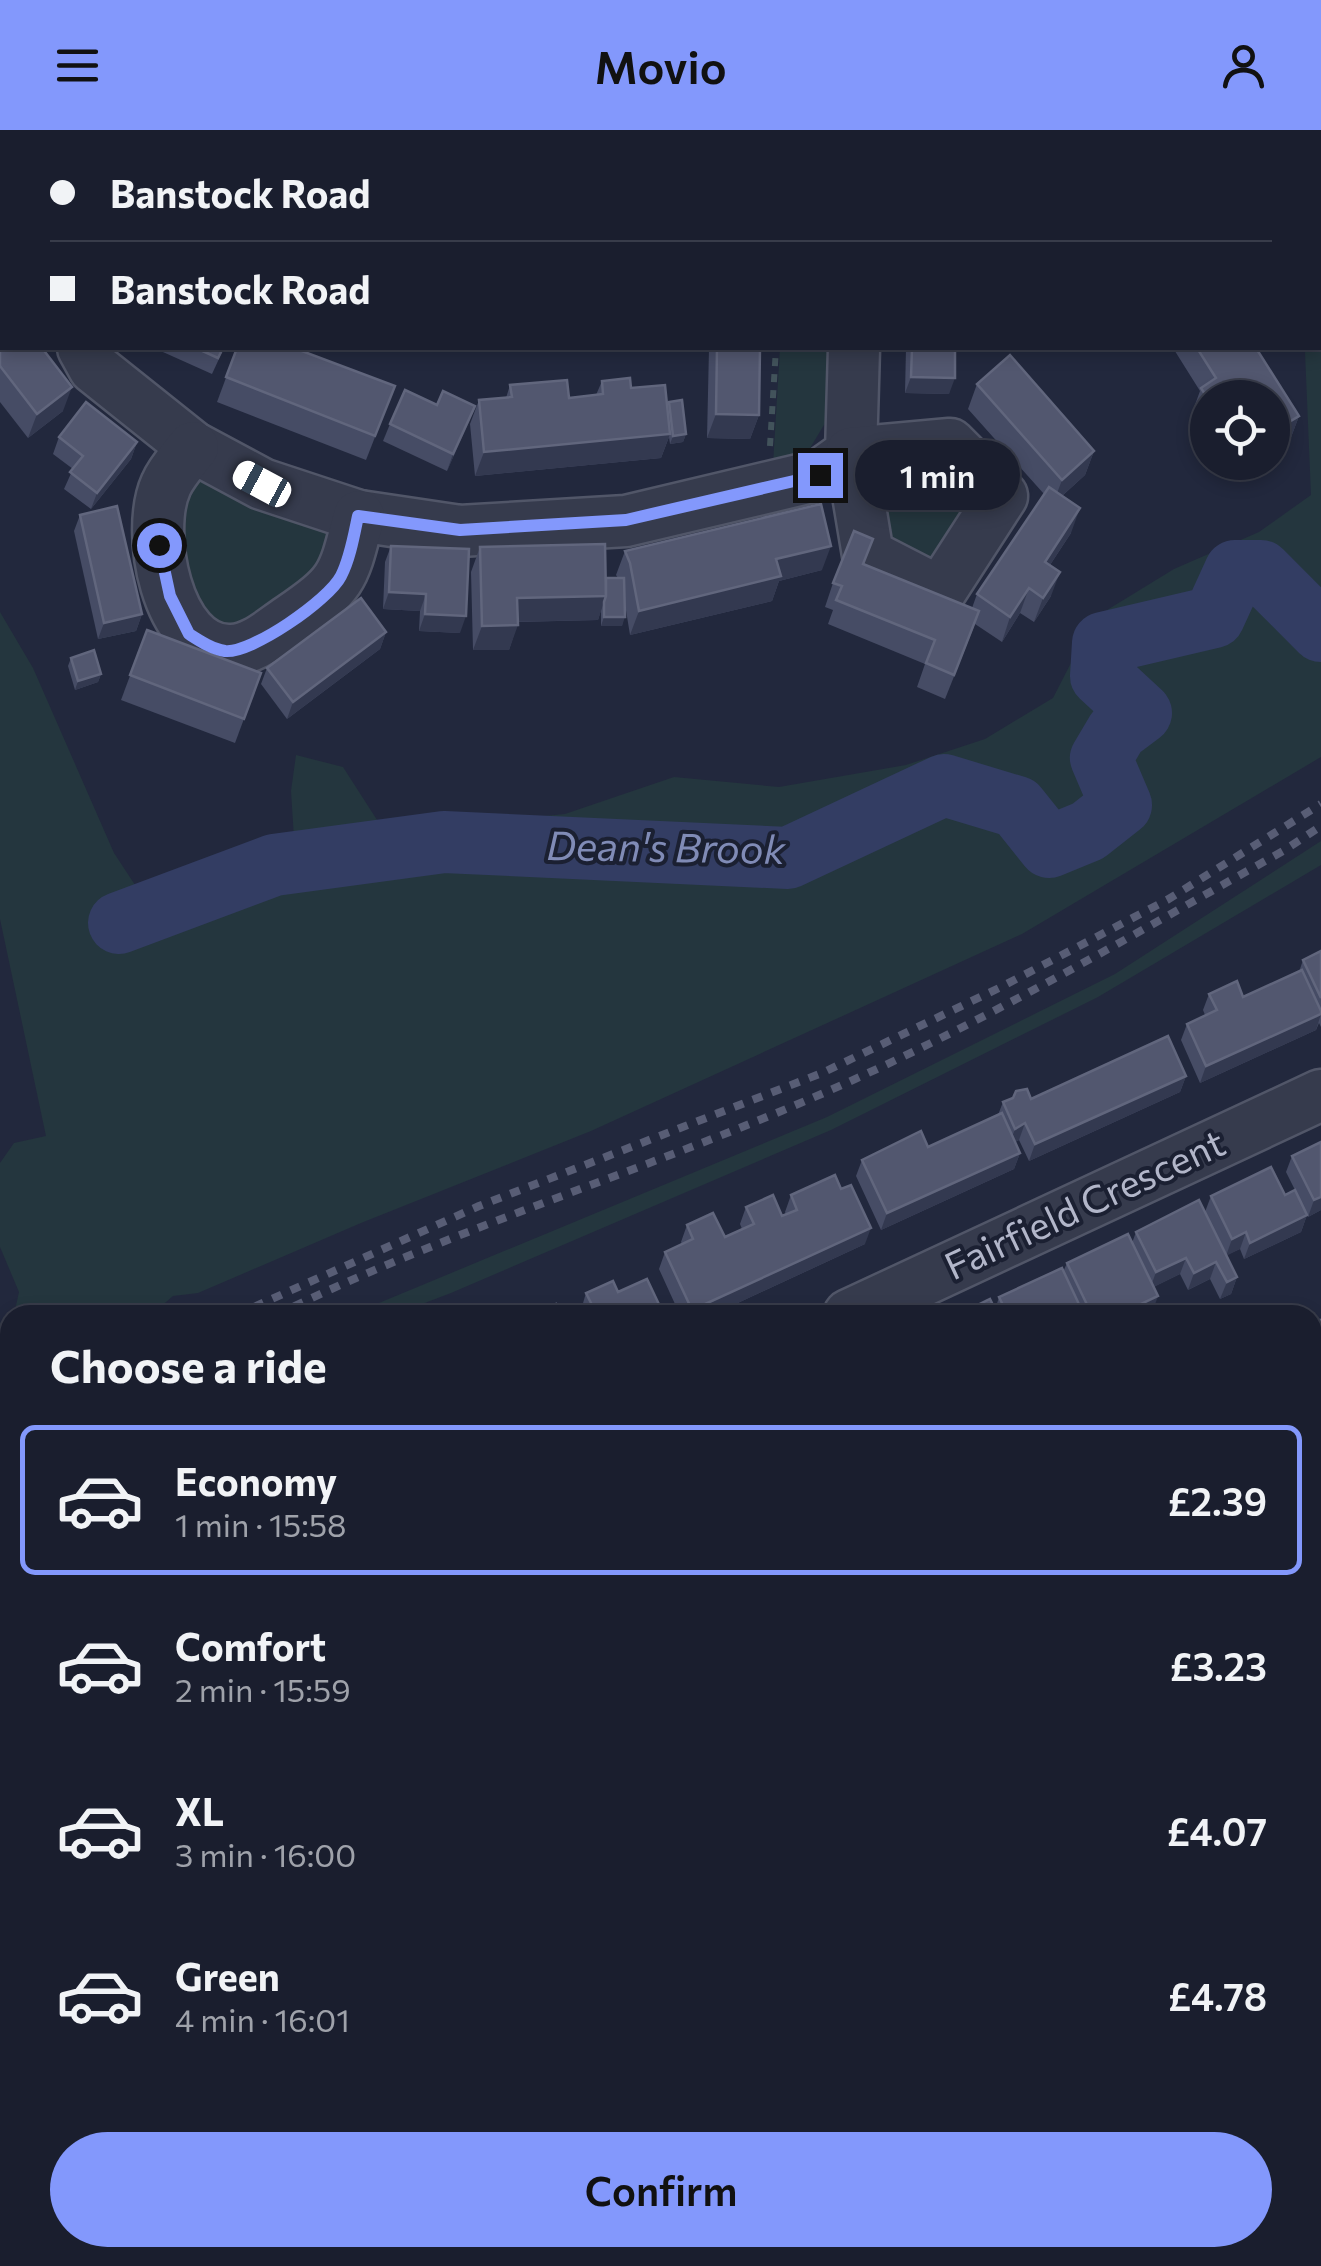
<!DOCTYPE html>
<html lang="en">
<head>
<meta charset="utf-8">
<style>
  body { margin:0; font-family:Commissioner,sans-serif; background:#232736; color:#f1f3f6; height:100vh; display:flex; flex-direction:column; font-size:38px; white-space:nowrap }
  * { box-sizing:border-box; margin:0 }
  p { font-size:32px; color:#9fa2aa }
  .icon { flex:none; width:55px; height:55px; fill:none; stroke:currentColor; stroke-width:2; stroke-linecap:round; stroke-linejoin:round }
  .map { position:relative; flex:1; overflow:hidden }
  .drawer { position:absolute; left:0px; top:1175px; width:1322px; height:962px; display:flex; flex-direction:column; background:#1a1e2e; border-radius:30px 30px 0 0; box-shadow:0 5px 15px #0003,0 0 0 2px #383c4a }
  .drawer>* { flex:none }
  .guide { position:absolute; left:0px; top:0px; width:1322px; height:220px; box-shadow:0 5px 15px #0003,0 0 0 2px #383c4a; display:grid; align-content:center; height:220px; padding:0 50px; background:#1a1e2e }
  .fabs { position:absolute; left:1190px; top:250px; display:grid; gap:20px }
  .fabs a { display:grid; place-items:center; width:100px; height:100px; border-radius:50%; background:#1a1e2e; box-shadow:0 5px 15px #0003,0 0 0 2px #383c4a; font-size:50px }
  .end { position:absolute; width:45px; height:45px; margin:-22px; border:12px solid #8398fc; background:#111; box-shadow:0 0 0 5px #111 }
  .from { border-radius:50% }
  .bubble { position:absolute; height:70px; border-radius:35px; background:#1a1e2e; box-shadow:0 5px 15px #0003,0 0 0 2px #383c4a; font-size:32px; font-weight:600; line-height:70px; text-align:center }
  .car { position:absolute; width:30px; height:60px; margin:-30px -15px; border-radius:12px; box-shadow:0 0 8px 2px #0007; background:linear-gradient(#fff 24%,#345 0 40%,#fff 0 76%,#345 0 86%,#fff 0) }
  .guide b { display:flex; align-items:center; gap:35px; height:95px; font-size:38px }
  .guide b+b { border-top:2px solid #383c4a }
  .guide i { width:25px; height:25px; background:#f1f3f6 }
  ul { padding:0; list-style:none }
  li { display:flex; align-items:center; gap:30px; height:150px; margin:0 20px 15px; padding:0 30px; border:5px solid transparent; border-radius:15px }
  li div { flex:1 }
  li b { display:block; font-size:38px }
  li em { font-style:normal; font-weight:600 }
  li.active { border-color:#8398fc }
  li>.icon { width:90px; height:90px; stroke-width:1.5 }
  h2 { padding:0 50px; font-size:45px; line-height:120px }
  .cta { display:flex; gap:20px; margin-top:auto; padding:20px 50px }
  .cta a { flex:1; height:115px; border-radius:60px; background:#8398fc; color:#111; font-size:40px; font-weight:600; line-height:115px; text-align:center }
  header { display:flex; justify-content:space-between; align-items:center; height:130px; padding:0 50px; background:#8398fc; color:#111; font-size:45px; font-weight:600 }
  .map>svg:first-child { display:block }
</style>
</head>
<body>
<header><svg class="icon" aria-label="menu" viewBox="0 0 24 24"><path d="M4 6h16M4 12h16M4 18h16"/></svg>Movio<svg class="icon" aria-label="person" viewBox="0 0 24 24"><circle cx="12" cy="8" r="4"/><path d="M4 21q1-7 8-7t8 7"/></svg></header>
<div class="map">
<svg width="1321" height="2136" viewBox="0 0 1321 2136">
  <rect width="100%" height="100%" fill="#22283d"/>
  <g fill="#24363e">
    <path d="M1321 196V627L1022 804 591 1001 361 1093 198 1163 173 1166 151 1185H14L19 1162 0 1117V1033L14 1013 46 1006 0 789V482L33 538 114 723 139 761 238 741 295 724 291 661 296 625 343 637 379 693 460 694 565 684 674 647 779 657 906 635 985 609 1053 568 1094 488 1174 439 1259 402 1311 365 1305 222 1308 218H1320Z"/>
    <path d="M780 218H828L827 290 807 323 773 335Z"/>
    <path d="M945 330 972 354C971 405 962 411 920 436L890 420 872 362 891 343Z"/>
    <path d="M188 343 261 378 343 408 335 436 224 509 180 441Z"/>
    <path d="M1321 711V735L1098 867 831 1000 451 1163 393 1185H350L827 987 1115 844Z"/>
    <path d="M10 1201V1284L0 1290V1243Z"/>
  </g>
  <g fill="none" stroke-linecap="round" stroke-linejoin="round">
    <path stroke="#333d63" stroke-width="62" d="M119 793 274 735 444 712 788 728 944 655 1017 677 1049 717 1088 701 1121 675 1101 628 1117 601 1141 583 1101 546 1103 513 1214 487 1235 441H1261L1321 501"/>
    <g stroke="#515668" stroke-width="55">
      <g id="minor">
        <path d="M496 0 523 2"/>
        <path d="M671 0 673 2"/>
        <path d="M306 2 323 0"/>
        <path d="M1142 2 1146 0"/>
        <path d="M0 70 2 77"/>
        <path d="M83 218 94 238 193 317 262 354 359 386 460 401 626 391 820 345 851 323 854 218"/>
        <path d="M950 314 1002 366 940 462 868 425 851 323Z"/>
        <path d="M193 317C184 329 172 341 166 355 145 401 166 520 229 520 252 521 272 502 290 490 344 453 343 448 359 386"/>
        <path d="M849 1185 1321 965"/>
        <path d="M1312 1406 1321 1397"/>
        <path d="M0 1521 10 1517"/>
        <path d="M1312 2023 1321 2014"/>
        <path d="M607 2128 613 2136"/>
        <path d="M947 2128 956 2136"/>
        <path d="M254 2136 257 2128"/>
        <path d="M342 2136 346 2128"/>
        <path d="M428 2136 432 2128"/>
        <path d="M518 2136 522 2128"/>
        <path d="M1208 2136 1215 2128"/>
      </g>
    </g>
    <g stroke="#42535b" stroke-width="6" stroke-dasharray="8 8" stroke-linecap="butt">
      <path d="M770 316 776 218"/>
      <path d="M694 2128 699 2136"/>
    </g>
    <use href="#minor" stroke="#363b4d" stroke-width="50"/>
    <g stroke="#585d75" stroke-width="8" stroke-dasharray="10 10" stroke-linecap="butt">
      <path d="M236 1185 479 1076 822 943 999 858 1167 770 1321 674"/>
      <path d="M276 1185C454 1098 645 1041 826 962 984 893 1132 805 1283 721L1321 696"/>
      <path d="M0 1313 10 1306"/>
      <path d="M0 1336 10 1329"/>
    </g>
  </g>
  <g fill="#464c65">
    <path d="M0 164 63 281 28 308 0 272Z"/>
    <path d="M154 218H224L212 244Z"/>
    <path d="M237 218 395 256 366 330 217 272Z"/>
    <path d="M709 218H760L759 285 750 309 707 308Z"/>
    <path d="M906 218H955L949 264 905 263Z"/>
    <path d="M1173 218H1256L1299 286 1290 310 1272 321V268H1208V308L1192 283 1200 261Z"/>
    <path d="M602 251 631 258 667 276 669 272 686 304 683 312 670 314 669 307 661 328 475 346 470 294 479 270 506 268 510 255 569 268 596 265Z"/>
    <path d="M977 254 1094 321 1085 345 1062 366 1071 403 1050 435 1051 466 1034 492 1020 483 1002 512 975 494 945 569 917 557 925 534 828 494 833 480 825 477 833 453 864 435 972 478 977 464 1044 364 968 279Z"/>
    <path d="M437 275 475 276 447 341 383 311 390 294Z"/>
    <path d="M59 307 137 312 131 329 91 379 64 359 73 339 53 324Z"/>
    <path d="M80 385 142 484 136 501 98 509 74 401Z"/>
    <path d="M391 416 460 503 419 501 420 481 383 479 385 432Z"/>
    <path d="M480 417 606 448H618L616 445 625 421 822 440 779 451 772 471 630 505 625 474 622 496H601V480L598 490 518 492 509 520H473L471 442Z"/>
    <path d="M147 500 261 543 235 613 121 570Z"/>
    <path d="M386 502 380 519 287 589 261 554 267 538Z"/>
    <path d="M71 528 101 544 98 552 75 560 68 536Z"/>
    <path d="M1321 821V897L1319 893 1316 900 1200 953 1181 910 1187 894 1205 885 1203 880 1209 864 1243 867 1299 842 1303 830Z"/>
    <path d="M1186 946 1180 962 1029 1031 1019 1010 1015 1012 1020 1023 1014 1039 881 1100 856 1046 862 1030 928 1017 998 985 1003 972Z"/>
    <path d="M1292 1026 1321 1080 1308 1087 1307 1085 1301 1102 1244 1129 1240 1119 1226 1125 1237 1147 1231 1164 1220 1169 1210 1149 1188 1160 1180 1144 1153 1157 1152 1183 1147 1185H957L995 1180 999 1167 1063 1142 1067 1133 1132 1113 1136 1102 1205 1082 1211 1066 1285 1065 1295 1060 1286 1042Z"/>
    <path d="M791 1065 865 1114 712 1185H680L659 1139 665 1122 682 1114 681 1112 687 1095 725 1107 742 1099 740 1094 746 1077 782 1086 786 1085 785 1082Z"/>
    <path d="M618 1162 581 1180 586 1163Z"/>
    <path d="M1321 1191V1308L1312 1317V1198Z"/>
    <path d="M1321 1473V1545L1317 1555 1312 1550V1483Z"/>
    <path d="M10 1546V2091L0 2086V1551Z"/>
    <path d="M1321 1849V1888L1312 1880V1859Z"/>
    <path d="M1321 2092V2136L1312 2128V2104L1315 2099Z"/>
    <path d="M91 2128H183L179 2136H110Z"/>
    <path d="M813 2128H881L880 2132 874 2136H810Z"/>
    <path d="M1031 2128H1146L1138 2136H1027Z"/>
  </g>
  <g fill="#333950">
    <path d="M911 247 955 248 949 264 905 263Z"/>
    <path d="M72 257 63 281 28 308 37 284Z"/>
    <path d="M475 276 469 292 447 341 453 324Z"/>
    <path d="M716 284 759 285 750 309 707 308Z"/>
    <path d="M1299 286 1290 310 1272 321V302Z"/>
    <path d="M670 304 661 328 475 346 484 322Z"/>
    <path d="M686 304 683 312 670 314 673 306Z"/>
    <path d="M137 312 131 329 91 379 97 363Z"/>
    <path d="M1094 321 1085 345 1053 374 1062 350Z"/>
    <path d="M1080 378 1071 403 1036 456 1045 432Z"/>
    <path d="M831 416 822 440 779 451 772 471 630 505 639 481 776 429Z"/>
    <path d="M1060 442 1051 466 1034 492 1043 468Z"/>
    <path d="M1029 458 1020 483 1002 512 1010 487Z"/>
    <path d="M389 462 426 464 420 481 383 479Z"/>
    <path d="M606 466 598 490 508 492 517 468Z"/>
    <path d="M142 484 136 501 98 509 104 493Z"/>
    <path d="M425 484 466 486 460 503 419 501Z"/>
    <path d="M604 487H625L622 496H601Z"/>
    <path d="M518 495 509 520H473L482 496Z"/>
    <path d="M386 502 380 519 287 589 293 572Z"/>
    <path d="M101 544 98 552 75 560 78 551Z"/>
    <path d="M1321 884 1316 900 1200 953 1206 936Z"/>
    <path d="M1186 946 1180 962 1029 1031 1035 1014Z"/>
    <path d="M1025 993 1019 1010 1009 1015 1015 999Z"/>
    <path d="M1020 1023 1014 1039 881 1100 887 1083Z"/>
    <path d="M1321 1067V1080L1308 1087 1314 1070Z"/>
    <path d="M1307 1085 1301 1102 1244 1129 1250 1113Z"/>
    <path d="M871 1098 865 1114 712 1185H690L692 1180Z"/>
    <path d="M1246 1102 1240 1119 1226 1126 1232 1109Z"/>
    <path d="M1186 1128 1180 1144 1150 1159 1156 1142Z"/>
    <path d="M1216 1132 1210 1149 1188 1160 1194 1143Z"/>
    <path d="M1237 1147 1231 1164 1220 1169 1227 1152Z"/>
    <path d="M1158 1166 1152 1183 1147 1185H1118Z"/>
    <path d="M1321 1298V1308L1312 1317V1307Z"/>
    <path d="M10 1462V1488L0 1492V1466Z"/>
    <path d="M1321 1541 1317 1555 1312 1560V1550Z"/>
    <path d="M1321 1927V1938L1312 1947V1936Z"/>
    <path d="M868 2128H881L880 2132 874 2136H855Z"/>
    <path d="M1136 2128H1146L1138 2136H1128Z"/>
  </g>
  <g fill="#52576f" stroke="#61667d" stroke-width="2.5">
    <path d="M0 164 2 167V218H42L72 257 37 284 0 236Z"/>
    <path d="M196 218H223L218 228Z"/>
    <path d="M237 218H294L395 256 375 306 226 247Z"/>
    <path d="M717 218H760L759 285 716 284Z"/>
    <path d="M912 218H955V248L911 247Z"/>
    <path d="M1197 218H1256L1299 286 1272 302V268H1208V269L1201 258 1216 248Z"/>
    <path d="M1010 225 1094 321 1062 350 977 254Z"/>
    <path d="M630 248 631 258 665 255 670 304 484 322 479 270 512 267 510 255 567 250 569 268 603 264 602 251Z"/>
    <path d="M405 260 437 275 443 261 475 276 453 324 390 294Z"/>
    <path d="M682 270 686 304 673 306 669 272Z"/>
    <path d="M86 272 137 312 97 363 70 342 83 326 59 307Z"/>
    <path d="M1049 357 1080 378 1045 432 1060 442 1043 468 1029 458 1010 487 977 464Z"/>
    <path d="M821 374 831 416 776 429 781 446 639 481 630 433 625 421Z"/>
    <path d="M117 376 142 484 104 493 80 385Z"/>
    <path d="M854 401 873 409 863 434 979 481 954 545 926 533 935 510 836 470 842 456 833 453Z"/>
    <path d="M605 414 606 466 517 468 518 495 482 496 480 417Z"/>
    <path d="M391 416 469 419 466 486 425 484 426 464 389 462Z"/>
    <path d="M606 448H624L625 487H604V472L606 466Z"/>
    <path d="M361 468 386 502 293 572 267 538Z"/>
    <path d="M147 500 261 543 244 589 130 545Z"/>
    <path d="M94 520 101 544 78 551 71 528Z"/>
    <path d="M1321 821V868L1303 830Z"/>
    <path d="M1302 840 1321 881V884L1206 936 1187 894 1217 880 1209 864 1237 851 1243 867Z"/>
    <path d="M1168 906 1186 946 1035 1014 1025 993 1015 999 1003 972 1013 968 1016 961 1027 959 1031 969Z"/>
    <path d="M1002 983 1020 1023 887 1083 862 1030 921 1001 928 1017Z"/>
    <path d="M1321 1012V1067L1314 1070 1292 1026Z"/>
    <path d="M1271 1037 1285 1065 1295 1060 1307 1085 1250 1113 1246 1102 1232 1109 1211 1066Z"/>
    <path d="M835 1045 841 1059 851 1055 871 1098 692 1180 665 1122 693 1109 687 1095 713 1083 725 1107 754 1094 746 1077 773 1065 782 1086 797 1080 791 1065Z"/>
    <path d="M1199 1070 1237 1147 1227 1152 1216 1132 1194 1143 1186 1128 1156 1142 1136 1102Z"/>
    <path d="M1128 1104 1158 1166 1118 1185H1092L1067 1133Z"/>
    <path d="M1062 1138 1084 1185H1008L999 1167Z"/>
    <path d="M647 1149 664 1185H570L592 1175 586 1163 613 1151 618 1162Z"/>
    <path d="M990 1169 998 1185H957Z"/>
    <path d="M556 1174 561 1185H533Z"/>
    <path d="M1320 1190 1321 1191V1239L1312 1230V1198Z"/>
    <path d="M1312 1242 1321 1249V1298L1312 1307Z"/>
    <path d="M10 1371V1462L0 1466V1375Z"/>
    <path d="M1321 1473V1523L1312 1515V1483Z"/>
    <path d="M1312 1528 1321 1536V1541L1312 1550Z"/>
    <path d="M10 1546V2081L0 2077V1551Z"/>
    <path d="M1321 1849V1865L1313 1858Z"/>
    <path d="M1312 1884 1321 1892V1927L1312 1936Z"/>
    <path d="M1321 2092V2104L1315 2099Z"/>
    <path d="M1312 2116 1321 2124V2136H1268L1276 2128H1312Z"/>
    <path d="M113 2128H182L179 2136H132Z"/>
    <path d="M752 2128H775L781 2136H740Z"/>
    <path d="M815 2128H868L855 2136H821Z"/>
    <path d="M884 2128H885L894 2136H876Z"/>
    <path d="M1031 2128H1096L1106 2136H1036L1029 2129Z"/>
    <path d="M1118 2128H1136L1128 2136Z"/>
  </g>
  <g fill="none" stroke-linecap="round" stroke-linejoin="round">
    <path stroke="#8398fc" stroke-width="12" d="M159 415 170 466 189 504C200 511 212 519 225 521 251 524 329 470 341 446 350 429 354 405 358 386L460 400 626 390 820 345"/>
  </g>
  <g text-anchor="middle" stroke-width="8" stroke-linejoin="round" paint-order="stroke">
    <g font-size="38" fill="#b2b6c9" stroke="#1b2032">
      <text transform="translate(1085 1075) rotate(-25)" y="13">Fairfield Crescent</text>
    </g>
    <g font-size="40" font-style="italic" fill="#808bb6" stroke="#1b2032">
      <text transform="translate(666 718) rotate(1)" y="14">Dean's Brook</text>
    </g>
  </g>
</svg>
<div class="fabs">
<a><svg class="icon" aria-label="locate" viewBox="0 0 24 24"><circle cx="12" cy="12" r="6"/><path d="M12 2v4M12 18v4M2 12h4M18 12h4"/></svg></a>
</div>
<i class="end from" style="left:159px;top:415px"></i>
<i class="end" style="left:820px;top:345px"></i>
<div class="bubble" style="left:855px;top:310px;width:165px">1 min</div>
<i class="car" style="left:262px;top:354px;rotate:298deg"></i>
<div class="guide">
<b><i class="from"></i>Banstock Road</b>
<b><i></i>Banstock Road</b>
</div>
<section class="drawer">
<h2>Choose a ride</h2>
<ul>
<li class="active"><svg class="icon" aria-label="car" viewBox="0 0 24 24"><path d="M5 17H2v-5l4-1 3-4h7l3 4 3 1v5h-3M9 17h6M6 11h13"/><circle cx="7" cy="17" r="2"/><circle cx="17" cy="17" r="2"/></svg><div><b>Economy</b><p>1 min · 15:58</p></div><em>£2.39</em></li>
<li><svg class="icon" aria-label="car" viewBox="0 0 24 24"><path d="M5 17H2v-5l4-1 3-4h7l3 4 3 1v5h-3M9 17h6M6 11h13"/><circle cx="7" cy="17" r="2"/><circle cx="17" cy="17" r="2"/></svg><div><b>Comfort</b><p>2 min · 15:59</p></div><em>£3.23</em></li>
<li><svg class="icon" aria-label="car" viewBox="0 0 24 24"><path d="M5 17H2v-5l4-1 3-4h7l3 4 3 1v5h-3M9 17h6M6 11h13"/><circle cx="7" cy="17" r="2"/><circle cx="17" cy="17" r="2"/></svg><div><b>XL</b><p>3 min · 16:00</p></div><em>£4.07</em></li>
<li><svg class="icon" aria-label="car" viewBox="0 0 24 24"><path d="M5 17H2v-5l4-1 3-4h7l3 4 3 1v5h-3M9 17h6M6 11h13"/><circle cx="7" cy="17" r="2"/><circle cx="17" cy="17" r="2"/></svg><div><b>Green</b><p>4 min · 16:01</p></div><em>£4.78</em></li>
</ul>
<div class="cta"><a>Confirm</a></div>
</section>
</div>
</body>
</html>
